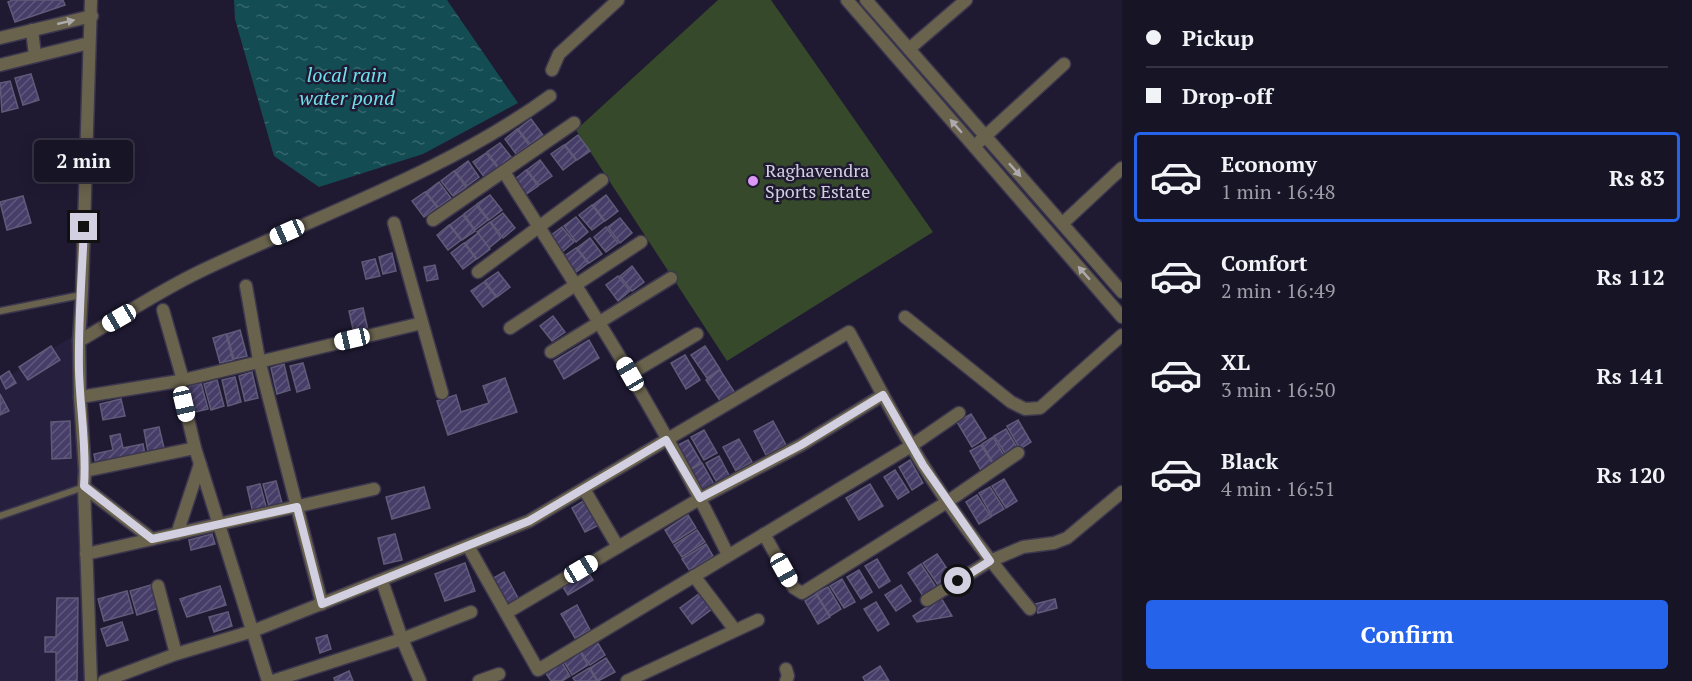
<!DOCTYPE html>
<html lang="en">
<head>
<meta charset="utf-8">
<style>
  body { margin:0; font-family:"PT Serif",serif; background:#242132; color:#f1f3f6; height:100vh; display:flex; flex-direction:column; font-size:22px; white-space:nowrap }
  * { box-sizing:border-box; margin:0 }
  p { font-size:20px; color:#9e9ea7 }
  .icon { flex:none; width:33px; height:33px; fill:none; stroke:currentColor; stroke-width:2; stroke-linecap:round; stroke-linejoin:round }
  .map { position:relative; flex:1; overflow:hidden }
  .drawer { display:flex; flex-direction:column; background:#171426; width:570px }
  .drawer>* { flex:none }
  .banner { display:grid; align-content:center; height:132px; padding:0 24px; background:#171426 }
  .end { position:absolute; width:27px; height:27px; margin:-14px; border:8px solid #d2cfe0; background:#111; box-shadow:0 0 0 3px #111 }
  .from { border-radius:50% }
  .bubble { position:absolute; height:42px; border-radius:6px; background:#171426; box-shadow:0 3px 15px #0003,0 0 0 2px #363343; font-size:20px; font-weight:700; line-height:42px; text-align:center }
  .car { position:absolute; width:18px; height:36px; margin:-18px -9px; border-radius:8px; box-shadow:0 0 4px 2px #0007; background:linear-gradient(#fff 24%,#345 0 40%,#fff 0 76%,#345 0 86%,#fff 0) }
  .banner b { display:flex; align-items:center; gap:21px; height:57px; font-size:22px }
  .banner b+b { border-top:2px solid #363343 }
  .banner i { width:15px; height:15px; background:#f1f3f6 }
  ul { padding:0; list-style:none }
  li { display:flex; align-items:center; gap:18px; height:90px; margin:0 12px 9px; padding:0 12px; border:3px solid transparent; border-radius:6px }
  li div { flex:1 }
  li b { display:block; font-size:22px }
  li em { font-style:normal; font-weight:700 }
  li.current { border-color:#2563eb }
  li>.icon { width:54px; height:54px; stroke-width:1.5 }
  .cta { display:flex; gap:12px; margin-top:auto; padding:12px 24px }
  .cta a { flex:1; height:69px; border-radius:6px; background:#2563eb; color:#fff; font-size:24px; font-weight:700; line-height:69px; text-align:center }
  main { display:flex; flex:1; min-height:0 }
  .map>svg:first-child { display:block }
</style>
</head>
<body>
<main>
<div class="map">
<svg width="1122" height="681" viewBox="0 0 1122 681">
  <defs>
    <pattern id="water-ripples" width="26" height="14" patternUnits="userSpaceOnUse" patternTransform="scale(1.5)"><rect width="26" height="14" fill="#134d53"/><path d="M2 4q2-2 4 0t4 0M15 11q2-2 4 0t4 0" fill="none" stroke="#34666b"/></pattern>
    <pattern id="building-hatch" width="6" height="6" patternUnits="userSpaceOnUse" patternTransform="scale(1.5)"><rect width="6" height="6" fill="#463d68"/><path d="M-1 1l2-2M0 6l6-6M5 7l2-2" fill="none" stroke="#60587d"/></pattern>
  </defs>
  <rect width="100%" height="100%" fill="#1f1a32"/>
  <path fill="#261f3e" d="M84 329 95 681H0V382Z"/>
  <path fill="#364a2b" d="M718 0H771L933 232 727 361 576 130Z"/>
  <path fill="url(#water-ripples)" d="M234 0H447L518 103 423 154 319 187 274 156 235 19Z"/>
  <g fill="url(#building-hatch)" stroke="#605b78" stroke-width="1.5">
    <path d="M13 0H63L65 5 15 22 8 2Z"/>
    <path d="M31 74 39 100 23 105 15 78Z"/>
    <path d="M10 81 18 108 2 112 0 83Z"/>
    <path d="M531 119 543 135 530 144 518 129Z"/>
    <path d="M517 129 529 145 516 154 505 139Z"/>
    <path d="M578 135 590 151 577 160 565 145Z"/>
    <path d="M500 143 512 158 499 168 487 152Z"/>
    <path d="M564 145 576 160 563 170 551 154Z"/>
    <path d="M486 153 498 168 485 178 473 162Z"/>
    <path d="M540 160 552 176 539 185 527 170Z"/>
    <path d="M468 161 479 177 467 186 455 171Z"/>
    <path d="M526 170 538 186 525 195 514 180Z"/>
    <path d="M454 171 466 187 453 196 441 181Z"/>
    <path d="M439 182 451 198 438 207 426 192Z"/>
    <path d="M425 192 437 207 424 217 412 201Z"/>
    <path d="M490 195 502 210 489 220 477 204Z"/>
    <path d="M606 195 618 211 605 221 593 205Z"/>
    <path d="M23 196 31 223 7 230 0 202Z"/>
    <path d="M476 205 488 220 475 230 464 214Z"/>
    <path d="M592 205 604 221 592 230 579 215Z"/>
    <path d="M503 213 515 228 503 238 491 222Z"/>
    <path d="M463 215 475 231 462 240 450 225Z"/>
    <path d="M576 217 588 232 576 242 564 226Z"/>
    <path d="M620 218 632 233 620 243 608 227Z"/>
    <path d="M490 222 501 238 489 248 477 232Z"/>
    <path d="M449 225 461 240 448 250 437 235Z"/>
    <path d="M562 227 574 242 562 252 550 236Z"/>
    <path d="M606 227 618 243 606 252 594 237Z"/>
    <path d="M478 233 490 249 477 259 465 243Z"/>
    <path d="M590 238 602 254 589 263 577 248Z"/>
    <path d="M464 243 476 259 463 269 451 253Z"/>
    <path d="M576 248 588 263 575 273 563 257Z"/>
    <path d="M392 253 396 271 383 274 379 257Z"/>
    <path d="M375 259 380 276 366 279 362 262Z"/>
    <path d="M435 265 438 279 427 281 424 267Z"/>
    <path d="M632 266 644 282 632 291 620 276Z"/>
    <path d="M498 272 510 287 497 297 485 281Z"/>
    <path d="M618 276 630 291 618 301 606 285Z"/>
    <path d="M484 282 496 297 483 307 471 291Z"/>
    <path d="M363 308 368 330 354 333 349 311Z"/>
    <path d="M553 316 565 332 552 341 540 326Z"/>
    <path d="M240 330 247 356 234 359 227 334Z"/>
    <path d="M226 334 233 360 220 363 213 338Z"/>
    <path d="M589 340 599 358 564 379 554 361Z"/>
    <path d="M51 346 60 360 28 380 19 367Z"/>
    <path d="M705 346 720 369 707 378 691 355Z"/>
    <path d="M685 355 700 380 686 389 671 363Z"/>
    <path d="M303 363 310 388 297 392 290 366Z"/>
    <path d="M284 364 290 390 277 394 271 368Z"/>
    <path d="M720 370 735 393 721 402 706 380Z"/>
    <path d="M9 371 16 383 6 389 0 377Z"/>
    <path d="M252 372 258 398 245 401 239 376Z"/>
    <path d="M235 377 241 402 228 406 222 380Z"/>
    <path d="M505 378 517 412 448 435 437 401 456 395 461 412 489 403 483 386Z"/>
    <path d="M217 380 224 406 211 410 204 384Z"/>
    <path d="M201 383 208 409 195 412 188 386Z"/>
    <path d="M0 394 9 411 0 415Z"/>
    <path d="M121 399 125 416 103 420 100 404Z"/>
    <path d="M971 414 986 438 972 447 957 422Z"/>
    <path d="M1018 420 1031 442 1020 449 1007 426Z"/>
    <path d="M70 421 71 458 52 459 51 422Z"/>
    <path d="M773 421 786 445 766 455 754 431Z"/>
    <path d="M159 427 164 448 148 452 144 430Z"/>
    <path d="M1006 429 1019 451 1008 458 994 436Z"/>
    <path d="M704 430 717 453 704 460 691 437Z"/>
    <path d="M120 434 123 448 143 444 145 454 96 465 94 454 113 450 110 436Z"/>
    <path d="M993 437 1006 459 995 466 982 444Z"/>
    <path d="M739 439 752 462 736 471 723 447Z"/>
    <path d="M688 440 701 462 689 470 676 446Z"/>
    <path d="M981 445 995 467 983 474 970 451Z"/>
    <path d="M719 456 731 479 719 486 706 463Z"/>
    <path d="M910 460 923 483 912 490 899 467Z"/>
    <path d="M702 463 715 486 703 493 690 470Z"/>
    <path d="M895 470 909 492 898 499 884 477Z"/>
    <path d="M1004 479 1017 501 1006 508 992 486Z"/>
    <path d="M276 481 283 507 270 510 263 484Z"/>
    <path d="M260 484 267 510 253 513 247 487Z"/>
    <path d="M870 484 883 506 859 520 846 498Z"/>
    <path d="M424 487 430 508 392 519 386 497Z"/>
    <path d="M990 487 1004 509 992 516 979 493Z"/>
    <path d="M977 495 991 517 979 524 966 502Z"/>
    <path d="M585 500 599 525 585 532 572 508Z"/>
    <path d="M688 515 696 528 673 543 665 530Z"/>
    <path d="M697 530 705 542 682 557 674 545Z"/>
    <path d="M212 534 215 544 191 550 189 540Z"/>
    <path d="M395 534 402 560 384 564 378 538Z"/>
    <path d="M706 544 713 556 690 571 682 559Z"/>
    <path d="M937 554 952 576 938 585 923 563Z"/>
    <path d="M877 559 890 581 879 588 865 566Z"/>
    <path d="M465 563 475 591 445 601 435 574Z"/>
    <path d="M921 564 936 587 923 596 908 573Z"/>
    <path d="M859 570 872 592 861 599 847 577Z"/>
    <path d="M504 572 519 600 505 608 490 580Z"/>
    <path d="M588 572 593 580 568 595 563 587Z"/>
    <path d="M842 579 855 602 844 608 830 586Z"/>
    <path d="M151 585 159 608 137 615 130 591Z"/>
    <path d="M901 585 911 601 896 611 885 595Z"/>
    <path d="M220 586 226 605 187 617 180 599Z"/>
    <path d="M828 587 841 609 830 616 816 593Z"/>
    <path d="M127 591 133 613 104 621 98 599Z"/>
    <path d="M700 593 712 609 692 624 680 608Z"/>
    <path d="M816 594 830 617 818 624 805 601Z"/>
    <path d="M57 598H78L77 681H56V652H45V637H56Z"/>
    <path d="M941 598 952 616 917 622 913 616Z"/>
    <path d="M1055 599 1057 608 1038 613 1035 604Z"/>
    <path d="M876 602 889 624 878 631 864 609Z"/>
    <path d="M577 605 590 630 575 638 561 614Z"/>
    <path d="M228 612 232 626 214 632 209 617Z"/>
    <path d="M122 622 128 640 107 646 101 629Z"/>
    <path d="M327 635 331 649 320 653 316 638Z"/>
    <path d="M596 640 605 655 590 665 580 650Z"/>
    <path d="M579 650 588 665 572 675 563 660Z"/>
    <path d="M606 658 615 672 598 681 590 668Z"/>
    <path d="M561 661 570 676 562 681H551L545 672Z"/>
    <path d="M880 666 889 681H865L863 677Z"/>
    <path d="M589 668 597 681H575L573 678Z"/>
    <path d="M349 671 353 681H335L334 678Z"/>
  </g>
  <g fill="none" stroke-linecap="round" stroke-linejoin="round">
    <g stroke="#3c374e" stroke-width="9">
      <g id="service">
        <path d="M0 311 81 295"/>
        <path d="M0 516 84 487"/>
      </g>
    </g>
    <g stroke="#3c374e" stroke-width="15">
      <g id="minor">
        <path d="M847 0 1122 317"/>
        <path d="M866 0 1122 292"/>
        <path d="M32 30 35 56"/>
        <path d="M0 38 92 16"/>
        <path d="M909 49 966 0"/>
        <path d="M0 65 89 43"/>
        <path d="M552 70 559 54 618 0"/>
        <path d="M979 142 1064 64"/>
        <path d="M504 172C584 297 664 422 728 555"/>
        <path d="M433 220 574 123"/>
        <path d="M394 223 442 393"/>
        <path d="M1063 223 1122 168"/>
        <path d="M478 272 602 180"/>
        <path d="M246 286 259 360 322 604"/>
        <path d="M163 310 183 380"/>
        <path d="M905 317 1011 402 1025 409 1040 408 1122 335"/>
        <path d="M510 328 641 242"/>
        <path d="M79 341C119 318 159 291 201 271 318 215 444 173 550 96"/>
        <path d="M551 352 671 278"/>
        <path d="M630 374 697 334"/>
        <path d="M179 381 195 448 268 681"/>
        <path d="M80 397 179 381 422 323"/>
        <path d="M85 471 195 448"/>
        <path d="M84 487 152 539"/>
        <path d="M584 489 618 547"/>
        <path d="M177 534 200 464"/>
        <path d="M764 534 794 588 802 593 947 502 1018 453"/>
        <path d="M468 546 538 670 911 446 959 413"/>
        <path d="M86 554 374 489"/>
        <path d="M694 576 735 630"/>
        <path d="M382 581 402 639 471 612"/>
        <path d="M158 586 176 654"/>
        <path d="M927 600 990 561 1023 547 1054 543 1067 538 1122 492"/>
        <path d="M506 613 701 498 801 445 883 395"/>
        <path d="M786 669 788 676 786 681"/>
        <path d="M104 681 176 654 253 631 529 521 849 332C870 370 889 408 911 445 945 504 987 557 1030 609"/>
        <path d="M273 681 402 639 420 681"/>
        <path d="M479 681 499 674"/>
        <path d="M627 681 758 620"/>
      </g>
    </g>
    <g stroke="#3c374e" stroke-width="15">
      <path id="tertiary" d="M91 681 84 487 85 471 80 397 79 341 82 291 91 0"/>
    </g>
    <use href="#service" stroke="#69624d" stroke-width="6"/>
    <use href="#minor" stroke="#69624d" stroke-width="12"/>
    <use href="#tertiary" stroke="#69624d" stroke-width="12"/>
  </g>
  <defs><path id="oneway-solid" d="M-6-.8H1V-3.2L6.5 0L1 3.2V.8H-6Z" transform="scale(1.5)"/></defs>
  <g fill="#ada9ad">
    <use href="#oneway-solid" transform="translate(66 22) rotate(-13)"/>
    <use href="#oneway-solid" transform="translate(956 126) rotate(-131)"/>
    <use href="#oneway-solid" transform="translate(1015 170) rotate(48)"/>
    <use href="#oneway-solid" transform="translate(1084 273) rotate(-131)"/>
  </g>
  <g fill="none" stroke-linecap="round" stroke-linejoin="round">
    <path stroke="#d2cfe0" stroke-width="8" d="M84 227C82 275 78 323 79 371 80 409 87 448 84 486L152 539 297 507 322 604 529 521 666 440 700 498 801 445 883 395 923 465 990 561 958 581"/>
  </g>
  <circle fill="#db99f5" stroke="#1f1a32" stroke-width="2" cx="753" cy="181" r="6"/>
  <g text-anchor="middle" stroke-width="5" stroke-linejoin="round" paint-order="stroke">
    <g font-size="18" fill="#d2cfe0" stroke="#1f1a32" text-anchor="start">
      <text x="765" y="177">Raghavendra<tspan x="765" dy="21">Sports Estate</tspan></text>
    </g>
    <g font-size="20" font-style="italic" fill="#70dfec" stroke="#1f1a32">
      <text x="347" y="82">local rain<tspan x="347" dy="23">water pond</tspan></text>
    </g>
  </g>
</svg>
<i class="end from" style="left:958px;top:581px"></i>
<i class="end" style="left:84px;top:227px"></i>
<div class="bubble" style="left:34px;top:140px;width:99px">2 min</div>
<i class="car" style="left:287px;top:232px;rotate:246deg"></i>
<i class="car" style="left:119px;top:318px;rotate:240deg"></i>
<i class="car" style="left:352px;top:339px;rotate:257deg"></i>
<i class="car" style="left:630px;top:374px;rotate:330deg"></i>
<i class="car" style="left:184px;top:404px;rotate:167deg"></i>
<i class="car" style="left:581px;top:569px;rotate:59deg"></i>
<i class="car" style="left:784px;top:570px;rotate:151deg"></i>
</div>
<section class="drawer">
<div class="banner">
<b><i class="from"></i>Pickup</b>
<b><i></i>Drop-off</b>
</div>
<ul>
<li class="current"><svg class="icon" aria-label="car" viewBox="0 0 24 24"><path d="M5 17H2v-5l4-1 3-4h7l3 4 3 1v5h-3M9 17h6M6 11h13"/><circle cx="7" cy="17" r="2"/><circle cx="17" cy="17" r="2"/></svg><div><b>Economy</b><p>1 min · 16:48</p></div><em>Rs 83</em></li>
<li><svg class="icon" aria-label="car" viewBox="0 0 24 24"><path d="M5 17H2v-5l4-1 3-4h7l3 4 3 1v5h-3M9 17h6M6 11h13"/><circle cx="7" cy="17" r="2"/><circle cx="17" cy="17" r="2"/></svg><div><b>Comfort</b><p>2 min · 16:49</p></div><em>Rs 112</em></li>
<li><svg class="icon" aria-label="car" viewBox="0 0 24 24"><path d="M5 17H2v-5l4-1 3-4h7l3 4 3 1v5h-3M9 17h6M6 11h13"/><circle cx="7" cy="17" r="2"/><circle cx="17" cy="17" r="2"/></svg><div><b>XL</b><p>3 min · 16:50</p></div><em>Rs 141</em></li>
<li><svg class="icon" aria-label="car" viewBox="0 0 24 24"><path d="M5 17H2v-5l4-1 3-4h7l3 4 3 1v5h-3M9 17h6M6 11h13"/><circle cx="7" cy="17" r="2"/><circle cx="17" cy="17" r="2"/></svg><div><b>Black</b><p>4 min · 16:51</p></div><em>Rs 120</em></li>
</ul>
<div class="cta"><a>Confirm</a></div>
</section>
</main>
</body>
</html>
